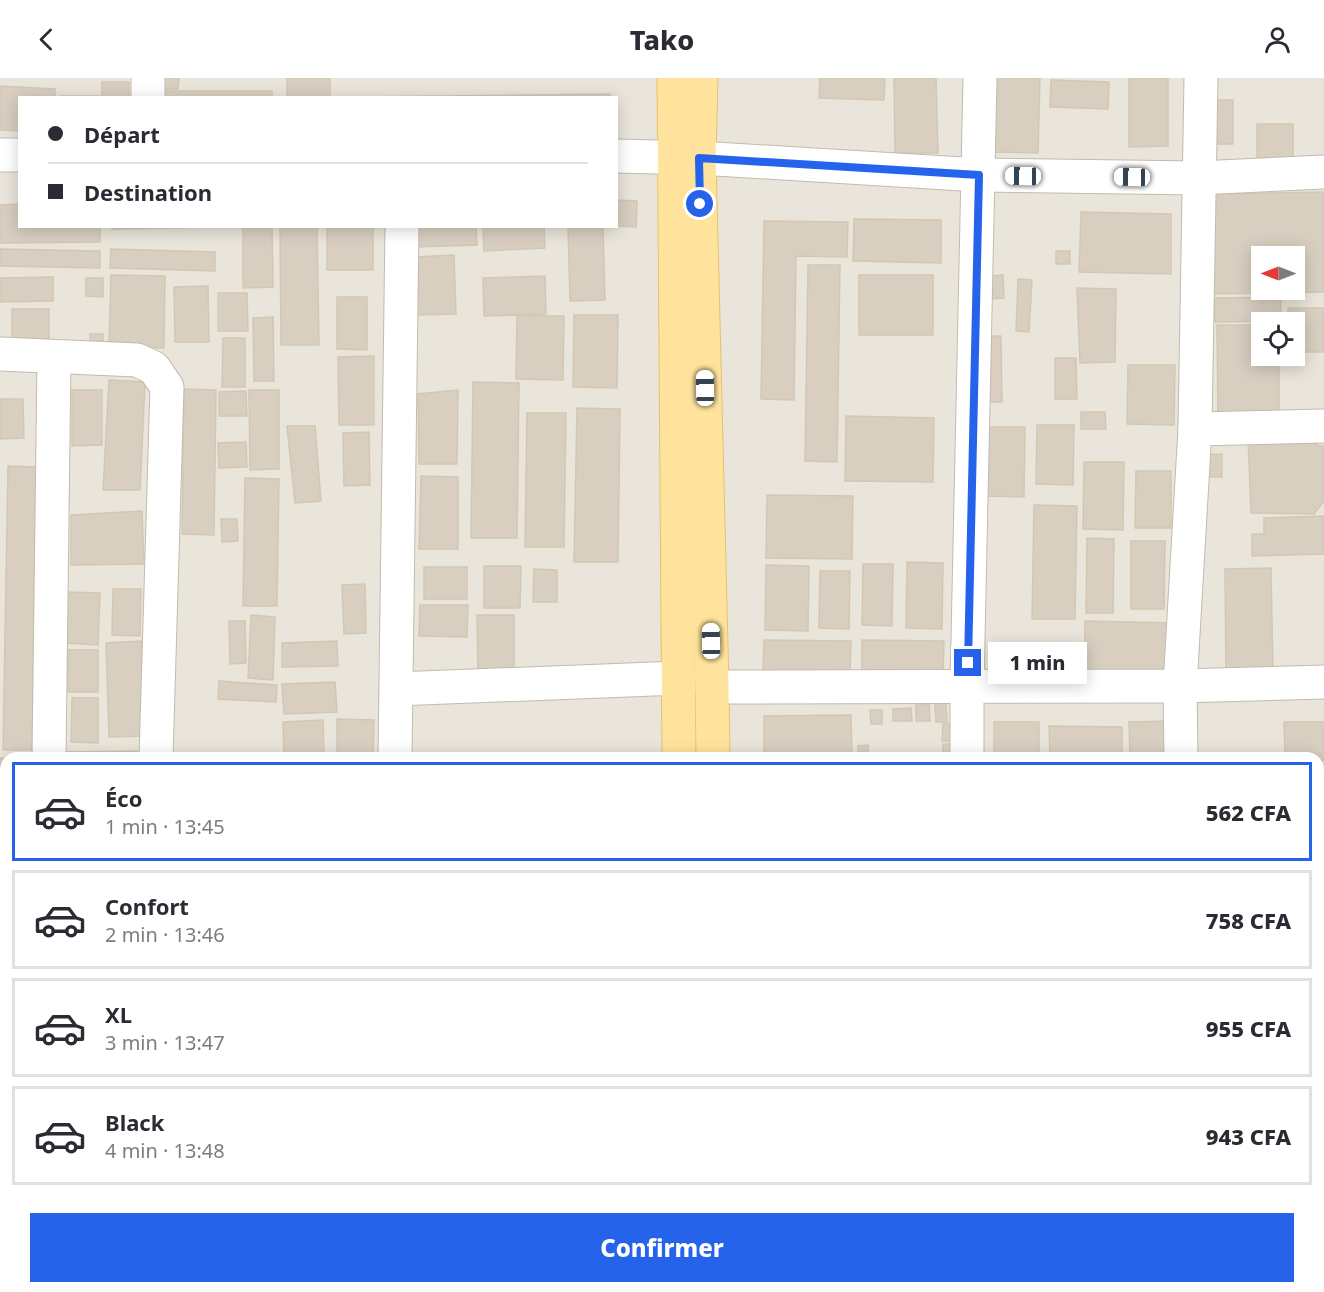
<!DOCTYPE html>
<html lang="fr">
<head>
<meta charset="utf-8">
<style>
  body { margin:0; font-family:"Noto Sans",sans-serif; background:#f7f7f7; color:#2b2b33; height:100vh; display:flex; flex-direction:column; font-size:22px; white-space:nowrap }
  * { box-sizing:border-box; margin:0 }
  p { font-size:20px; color:#7c7c81 }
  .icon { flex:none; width:33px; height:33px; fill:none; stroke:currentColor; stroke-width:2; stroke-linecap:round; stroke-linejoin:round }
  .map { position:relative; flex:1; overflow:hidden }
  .side { position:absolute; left:0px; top:674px; width:1324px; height:542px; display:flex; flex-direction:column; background:#fff; border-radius:18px 18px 0 0; box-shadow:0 3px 15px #0003 }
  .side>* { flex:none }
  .hud { position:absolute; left:18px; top:18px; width:600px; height:132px; border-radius:0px; box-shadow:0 3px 15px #0003; display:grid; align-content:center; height:132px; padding:0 30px; background:#fff }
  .needle { width:39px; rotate:270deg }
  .buttons { position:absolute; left:1251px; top:168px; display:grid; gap:12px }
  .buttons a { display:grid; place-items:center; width:54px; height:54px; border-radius:0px; background:#fff; box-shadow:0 3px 15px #0003; font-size:30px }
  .end { position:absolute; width:27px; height:27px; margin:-14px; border:8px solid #2563eb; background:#fff; box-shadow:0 0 0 3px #fff }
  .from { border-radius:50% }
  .bubble { position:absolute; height:42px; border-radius:0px; background:#fff; box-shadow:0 3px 15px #0003; font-size:20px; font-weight:800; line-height:42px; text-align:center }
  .car { position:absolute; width:18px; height:36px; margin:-18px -9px; border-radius:8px; box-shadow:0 0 4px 2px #0007; background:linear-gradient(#fff 24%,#345 0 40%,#fff 0 76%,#345 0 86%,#fff 0) }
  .hud b { display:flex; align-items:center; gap:21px; height:57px; font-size:22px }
  .hud b+b { border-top:2px solid #e1e1e2 }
  .hud i { width:15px; height:15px; background:#2b2b33 }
  ul { padding:10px 0 0; list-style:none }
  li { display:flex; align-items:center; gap:18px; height:99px; margin:0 12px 9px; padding:0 18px; border:3px solid #e1e1e2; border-radius:0px }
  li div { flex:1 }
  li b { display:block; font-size:22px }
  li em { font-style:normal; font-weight:800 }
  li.selected { border-color:#2563eb }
  li>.icon { width:54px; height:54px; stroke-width:1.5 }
  .primary-button { display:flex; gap:12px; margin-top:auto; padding:12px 30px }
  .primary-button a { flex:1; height:69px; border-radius:0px; background:#2563eb; color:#fff; font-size:24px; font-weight:800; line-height:69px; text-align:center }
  header { display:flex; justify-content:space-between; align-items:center; height:78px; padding:0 30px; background:#fff; font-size:27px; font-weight:800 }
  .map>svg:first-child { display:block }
</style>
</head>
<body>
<header><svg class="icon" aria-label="back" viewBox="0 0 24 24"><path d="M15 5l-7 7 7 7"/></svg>Tako<svg class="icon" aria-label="person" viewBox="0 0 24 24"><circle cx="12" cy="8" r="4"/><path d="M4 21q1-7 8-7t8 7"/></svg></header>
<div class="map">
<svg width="1324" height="1214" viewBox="0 0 1324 1214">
  <rect width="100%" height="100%" fill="#f6f3ec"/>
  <path fill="#eae5da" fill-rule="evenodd" d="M0 0H1324V1214H0ZM20 20H616V148H20ZM1262 178H1294V212H1262ZM1262 244H1294V278H1262ZM6 680H1318V1209H6Z"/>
  <path fill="#efe8d6" d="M0 872H6V1209H268V1214H0Z"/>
  <rect fill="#d2eab5" x="0" y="941" width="6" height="221"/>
  <g fill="#d8cfc1" stroke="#d3c7b4" stroke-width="1.5" fill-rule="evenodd">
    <path d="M161 0H179L178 11H161Z"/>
    <rect x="287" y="0" width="43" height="20"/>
    <path d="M820 0H885L884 22 819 20Z"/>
    <path d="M894 0H936L938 75H895Z"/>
    <path d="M992 0H1040L1038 75 990 74Z"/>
    <path d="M1129 0H1168V68L1129 69Z"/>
    <path d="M1051 2 1109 4 1108 31 1050 29Z"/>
    <path d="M102 4H129V20H60V18H102Z"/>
    <path d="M0 8 55 11V20H20V53L0 52Z"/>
    <rect x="159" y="13" width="113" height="7"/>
    <path d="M610 16V20L352 19Z"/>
    <rect x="1202" y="22" width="31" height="44"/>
    <rect x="1257" y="46" width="36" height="46"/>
    <path d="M1324 114V214L1212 216 1211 116ZM1262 178H1294V212H1262Z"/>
    <path d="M617 122 637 123 636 149 616 148Z"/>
    <path d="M20 126V148H100V164L0 165V127Z"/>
    <path d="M1081 134 1171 136V196L1079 194Z"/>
    <path d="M854 141 941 142V185L853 183Z"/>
    <path d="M764 143 848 144 847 179 796 178 794 322 761 321Z"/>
    <path d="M112 148H217V149L112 151Z"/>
    <path d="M243 148H272L273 209 243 210Z"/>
    <path d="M280 148H317L319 267H281Z"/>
    <rect x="327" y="148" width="46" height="44"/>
    <path d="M414 148H476L477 167 415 169Z"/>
    <path d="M483 148H544L545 170 484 173Z"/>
    <path d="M568 148H603L605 222 570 223Z"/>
    <path d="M0 171 100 173V190L0 188Z"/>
    <path d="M111 171 215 174V193L110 190Z"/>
    <rect x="1056" y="173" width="14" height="13"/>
    <path d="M454 177 456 236 416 237 413 179Z"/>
    <path d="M808 187H840L837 384 805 383Z"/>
    <path d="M111 197 165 198 164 270 109 269Z"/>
    <rect x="859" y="197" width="74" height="60"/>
    <path d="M1003 197 1004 220 990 221 988 198Z"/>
    <path d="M545 198 546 236 484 238 483 200Z"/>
    <path d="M53 199V223L0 224V200Z"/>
    <path d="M86 200H103V219L86 218Z"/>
    <path d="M1018 201 1032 202 1029 254 1016 253Z"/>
    <path d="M208 208 209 264H175L174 209Z"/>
    <path d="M1077 210 1116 211 1115 284 1080 285Z"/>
    <path d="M218 215H247L248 253H218Z"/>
    <path d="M337 219H367V272L337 271Z"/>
    <path d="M1281 219V243L1215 244 1214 220Z"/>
    <path d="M1288 230H1324V274H1294V244H1288Z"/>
    <path d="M12 231H49V261L12 262Z"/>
    <path d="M574 237H618L617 310 573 309Z"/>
    <path d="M517 238H564L563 302 516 301Z"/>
    <path d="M273 239 274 303H254L253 240Z"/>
    <path d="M1217 247H1262V278H1279V345L1218 346Z"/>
    <rect x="90" y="256" width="13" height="15"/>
    <path d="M985 258H1001L1002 324H985Z"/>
    <path d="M223 260H245V309H222Z"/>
    <path d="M374 278V347H339L338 279Z"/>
    <path d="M1055 280H1076L1077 321H1055Z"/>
    <path d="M1128 287H1175L1174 347 1127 346Z"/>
    <path d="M109 302 145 304 140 412H103Z"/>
    <path d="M473 304 519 305 517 460H471Z"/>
    <path d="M184 311 216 312 214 457 182 456Z"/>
    <path d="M72 312H102V367L72 368Z"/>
    <path d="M249 312H279V391L250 392Z"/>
    <path d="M458 312 457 386H419L418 316Z"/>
    <path d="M246 313 247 338H219V314Z"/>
    <path d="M0 321H23L24 360 0 361Z"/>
    <path d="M577 330 620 331 618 484H574Z"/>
    <path d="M1081 334H1105L1106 351H1081Z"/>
    <path d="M527 335H566L564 469H525Z"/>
    <path d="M846 338 934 340 933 404 845 403Z"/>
    <path d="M1037 347H1074L1073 407 1036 406Z"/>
    <path d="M287 348H315L321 423 295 425Z"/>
    <path d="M985 349H1025L1024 419 984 418Z"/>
    <path d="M369 354 370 407 344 408 343 355Z"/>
    <path d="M1299 358 1320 368H1324V423L1314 436 1251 435 1248 360Z"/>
    <path d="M246 364 247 389 219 390 218 365Z"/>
    <path d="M1222 376V399H1200V377Z"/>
    <path d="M1084 384H1124L1123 452 1083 451Z"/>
    <path d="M8 388 36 389 32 672H3Z"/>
    <path d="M1136 393H1171V450H1135Z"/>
    <path d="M421 398 458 399V471H419Z"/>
    <path d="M245 400 279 401 277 528H243Z"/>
    <path d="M767 417 853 418 852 481 766 480Z"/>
    <path d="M1034 427 1077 428 1075 541H1032Z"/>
    <path d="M142 433 144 486 71 487V437Z"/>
    <path d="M1324 438V476L1252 478V456H1264V440Z"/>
    <path d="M221 441H237L238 463 222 464Z"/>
    <path d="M1087 460 1114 461 1113 535H1086Z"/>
    <path d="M1131 463H1165L1164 531H1131Z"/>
    <path d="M907 484 943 485 942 551 906 550Z"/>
    <path d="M863 486H893L892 548 862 547Z"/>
    <path d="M766 487 809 488 808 553 765 552Z"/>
    <path d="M484 488H521L520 530H484Z"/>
    <rect x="424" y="489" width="43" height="32"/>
    <path d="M1271 490 1273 597 1226 598 1225 491Z"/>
    <path d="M534 491 557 492V524H533Z"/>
    <path d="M820 493H850L849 551 819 550Z"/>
    <path d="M365 506 366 555 344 556 342 507Z"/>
    <path d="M113 511H141L140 558 112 557Z"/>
    <path d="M66 514 100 515 98 567 65 565Z"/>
    <path d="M420 527H468L467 559 419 558Z"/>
    <path d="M251 537 275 539 273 602 248 600Z"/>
    <path d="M477 537H514V598H478Z"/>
    <path d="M229 543H245L246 585 230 586Z"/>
    <path d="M1085 543 1174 545 1173 604 1084 603Z"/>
    <path d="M764 562 851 563 850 598 763 596Z"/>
    <path d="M862 562 944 563 943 598 862 597Z"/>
    <path d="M142 563 146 658 109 659 106 565Z"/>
    <path d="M337 563 338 588 282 589V565Z"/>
    <rect x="68" y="572" width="30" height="42"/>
    <path d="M219 603 277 607 276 624 218 621Z"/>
    <path d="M335 604 337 634 284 636 282 606Z"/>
    <path d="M72 620H98V665L71 664Z"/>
    <path d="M946 625 947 644H936L935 626Z"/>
    <path d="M916 626H929L930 643H916Z"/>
    <path d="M911 630 912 643H893V631Z"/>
    <path d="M870 632H882V646H871Z"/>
    <path d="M851 637 852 680H764V638Z"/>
    <path d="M337 641 374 642 373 680H337Z"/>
    <path d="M323 642 324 680H284L283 644Z"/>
    <path d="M1176 643 1177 680H1130L1129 644Z"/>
    <rect x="994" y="644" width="45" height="36"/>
    <path d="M1284 644H1324V682L1318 683V680H1285Z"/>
    <path d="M943 646H958V663H942Z"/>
    <path d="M1049 648 1122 649V680H1050Z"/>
    <path d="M943 666H958L957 679 943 678Z"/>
    <path d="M868 667 869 680H858V668Z"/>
    <path d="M138 673V680H67V674Z"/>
    <rect x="0" y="680" width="6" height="15"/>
    <rect x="1318" y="690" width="6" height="36"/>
    <rect x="0" y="698" width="6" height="47"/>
    <rect x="1318" y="731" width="6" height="94"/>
    <path d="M0 762H6V810L0 811Z"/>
    <rect x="1318" y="935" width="6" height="46"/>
    <path d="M1318 1143H1324V1214H1280V1209H1318Z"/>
    <path d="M270 1209H308V1214H271Z"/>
    <path d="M481 1209H523V1214H482Z"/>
    <rect x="529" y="1209" width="37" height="5"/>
    <path d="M578 1209H621V1214H579Z"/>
    <rect x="772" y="1209" width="41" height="5"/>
    <rect x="819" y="1209" width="39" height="5"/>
    <rect x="1070" y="1209" width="63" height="5"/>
    <rect x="1208" y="1209" width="63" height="2"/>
  </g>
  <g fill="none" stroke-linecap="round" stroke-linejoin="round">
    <g stroke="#c2bbae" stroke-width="35">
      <g id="minor">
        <path d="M148 20V0"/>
        <path d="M0 77H20"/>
        <path d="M616 78 699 80 979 97 1198 100 1324 94"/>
        <path d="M0 276 137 282 154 290 167 309 156 680"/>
        <path d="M1195 351 1324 348"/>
        <path d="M712 609 1180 608 1324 604"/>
        <path d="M396 611 679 600"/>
        <path d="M49 680 54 279"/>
        <path d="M395 680 402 148"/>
        <path d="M967 680V608L980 0"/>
        <path d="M1181 680 1180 608 1195 351 1201 0"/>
        <path d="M0 835H6"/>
        <path d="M1318 845H1324"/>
        <path d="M1318 1099H1324"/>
        <path d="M392 1209V1214"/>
        <path d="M972 1209V1214"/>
      </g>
    </g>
    <g stroke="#e6c16a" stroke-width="35">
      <g id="major">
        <path d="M674 0 679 680"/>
        <path d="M701 0 699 80 712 609 713 680"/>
        <path d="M684 1209V1214"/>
        <path d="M716 1209V1214"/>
      </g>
    </g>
    <use href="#minor" stroke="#fff" stroke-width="33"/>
    <use href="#major" stroke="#ffe39c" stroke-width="33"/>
  </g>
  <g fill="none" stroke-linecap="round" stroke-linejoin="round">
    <path stroke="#2563eb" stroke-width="8" d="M700 126 699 80 979 97 968 585"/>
  </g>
</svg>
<div class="buttons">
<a><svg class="needle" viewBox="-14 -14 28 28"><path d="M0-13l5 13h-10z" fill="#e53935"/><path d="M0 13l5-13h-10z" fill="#7c7c81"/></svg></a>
<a><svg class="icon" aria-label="locate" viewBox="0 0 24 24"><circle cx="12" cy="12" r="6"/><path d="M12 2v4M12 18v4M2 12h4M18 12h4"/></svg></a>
</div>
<i class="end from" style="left:700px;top:126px"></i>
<i class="end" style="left:968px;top:585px"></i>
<div class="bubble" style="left:988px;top:564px;width:99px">1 min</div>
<i class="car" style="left:1023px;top:98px;rotate:271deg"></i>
<i class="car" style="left:1132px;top:99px;rotate:271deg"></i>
<i class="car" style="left:705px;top:310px;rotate:359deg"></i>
<i class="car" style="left:711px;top:563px;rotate:359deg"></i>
<div class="hud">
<b><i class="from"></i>Départ</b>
<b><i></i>Destination</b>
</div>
<section class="side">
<ul>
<li class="selected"><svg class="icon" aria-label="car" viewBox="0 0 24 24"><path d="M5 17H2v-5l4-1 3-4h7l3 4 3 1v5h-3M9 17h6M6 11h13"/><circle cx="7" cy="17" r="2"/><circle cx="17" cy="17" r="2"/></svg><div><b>Éco</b><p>1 min · 13:45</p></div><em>562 CFA</em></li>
<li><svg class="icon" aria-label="car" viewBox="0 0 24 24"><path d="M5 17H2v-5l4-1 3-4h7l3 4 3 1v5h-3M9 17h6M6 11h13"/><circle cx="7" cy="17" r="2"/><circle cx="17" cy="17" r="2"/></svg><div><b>Confort</b><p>2 min · 13:46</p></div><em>758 CFA</em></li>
<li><svg class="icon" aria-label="car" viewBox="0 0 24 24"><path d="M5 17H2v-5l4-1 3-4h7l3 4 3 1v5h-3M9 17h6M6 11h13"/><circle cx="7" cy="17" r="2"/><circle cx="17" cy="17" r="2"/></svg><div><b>XL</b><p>3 min · 13:47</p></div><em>955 CFA</em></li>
<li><svg class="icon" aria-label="car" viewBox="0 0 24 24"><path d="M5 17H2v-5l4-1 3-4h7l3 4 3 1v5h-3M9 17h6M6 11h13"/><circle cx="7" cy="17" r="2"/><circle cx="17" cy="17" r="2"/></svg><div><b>Black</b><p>4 min · 13:48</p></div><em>943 CFA</em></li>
</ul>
<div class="primary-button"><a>Confirmer</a></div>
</section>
</div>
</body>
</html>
